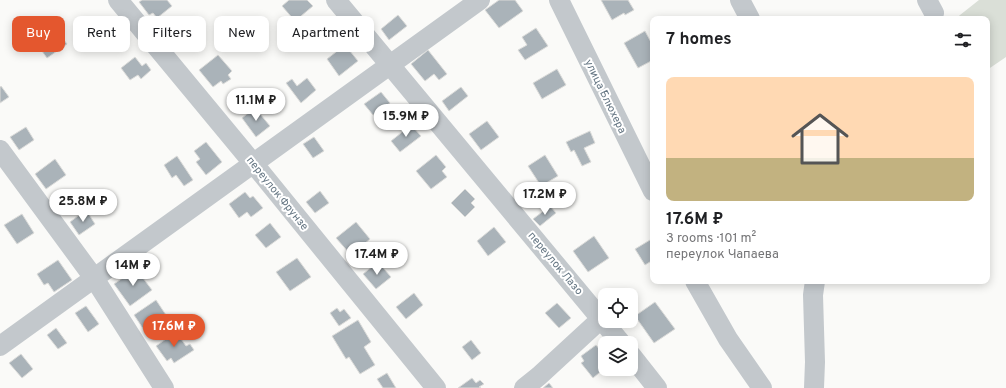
<!DOCTYPE html>
<html lang="en">
<head>
<meta charset="utf-8">
<style>
  body { margin:0; font-family:Overpass,sans-serif; background:#f2f2f2; color:#202124; height:100vh; display:flex; flex-direction:column; font-size:15px; white-space:nowrap }
  * { box-sizing:border-box; margin:0 }
  p { font-size:13px; color:#757577 }
  .icon { flex:none; width:22px; height:22px; fill:none; stroke:currentColor; stroke-width:2; stroke-linecap:round; stroke-linejoin:round }
  .map { position:relative; flex:1; overflow:hidden }
  .sheet { position:absolute; left:650px; top:16px; width:340px; height:268px; display:flex; flex-direction:column; background:#fff; border-radius:8px; box-shadow:0 2px 10px #0003 }
  .sheet>* { flex:none }
  .hud { position:absolute; left:12px; top:16px; width:380px; height:36px; display:flex; gap:8px }
  .buttons { position:absolute; left:598px; top:288px; display:grid; gap:8px }
  .buttons a { display:grid; place-items:center; width:40px; height:40px; border-radius:8px; background:#fff; box-shadow:0 2px 10px #0003; font-size:20px }
  .price { position:absolute; translate:-50% -34px; padding:0 9px; border-radius:14px; background:#fff; color:#222; font-size:13px; line-height:26px; filter:drop-shadow(0 1px 2px #0008) }
  .price::after { content:''; position:absolute; left:50%; top:24px; width:12px; height:9px; margin-left:-6px; background:inherit; clip-path:polygon(0 0,100% 0,50% 100%) }
  .price.selected { background:#e4572e; color:#fff }
  ul { padding:0; list-style:none }
  li { display:grid; align-content:center; gap:8px; height:212px; padding:0 16px }
  li span { display:grid; place-items:center; height:124px; border-radius:8px; color:#555 }
  li>.icon { margin-inline-start:auto }
  span .icon { width:72px; height:72px; fill:#fffc; stroke-width:1 }
  li b { font-size:17px }
  h2 { display:flex; justify-content:space-between; align-items:center; height:48px; padding:0 16px; font-size:17px }
  .pill { padding:0 14px; border-radius:8px; background:#fff; box-shadow:0 2px 10px #0003; font-size:14px; line-height:36px }
  .pill.selected { background:#e4572e; color:#fff }
  .map>svg:first-child { display:block }
</style>
</head>
<body>
<div class="map">
<svg width="1006" height="388" viewBox="0 0 1006 388">
  <rect width="100%" height="100%" fill="#fafaf8"/>
  <path fill="#dadfd7" d="M979,0H1006V57L987,70V19H955Z"/>
  <path fill="#aab3b9" stroke="#dcdcda" d="M142,0H167L172,6L157,18L153,13L149,15L139,2Z
    M289,0H307L313,6L295,21L282,6Z
    M499,0H515L523,11L499,28L485,10Z
    M601,0H628L634,10L625,15L624,13L612,20Z
    M398,15L407,26L389,40L381,29Z
    M188,21L202,39L189,49L187,45L180,51L168,35Z
    M102,24L112,37L99,49L88,36Z
    M39,26L47,38L57,31L67,44L47,58L29,33Z
    M536,28L548,46L525,60L518,50L527,45L522,37Z
    M645,31L653,46V60L638,68L624,43Z
    M345,45L358,61L339,76L327,59Z
    M428,50L447,74L439,80L434,74L425,81L411,64Z
    M218,55L232,71L228,75L231,79L223,84L221,81L213,87L199,70Z
    M135,57L142,66L146,63L151,70L141,79L138,75L130,80L121,68Z
    M557,69L566,85L542,99L533,83Z
    M307,78L316,90L301,103L286,83L292,79L297,86Z
    M1,86L9,97L0,103V87Z
    M461,87L468,96L449,111L442,101Z
    M381,92L390,103L373,115L364,104Z
    M255,108L270,126L256,137L242,118Z
    M487,121L499,137L481,150L469,134Z
    M411,125L421,136L400,152L391,141Z
    M26,127L34,140L19,150L10,137Z
    M590,131L595,143L584,148L591,162L582,166L574,150L571,152L566,142Z
    M314,137L324,151L313,158L303,144Z
    M206,142L222,162L206,175L196,162L200,159L194,151Z
    M436,155L446,167L442,171L447,177L431,189L416,171Z
    M545,155L558,176L541,186L528,166Z
    M177,156L193,180L184,186L176,175L172,178L164,165Z
    M55,159L66,175L46,189L35,174Z
    M465,189L475,199L471,203L475,207L465,217L451,203Z
    M320,191L329,203L315,213L306,202Z
    M245,192L250,198L253,196L263,208L251,217L247,212L239,218L229,204Z
    M550,206L556,213L540,226L533,219Z
    M86,210L95,224L79,235L70,222Z
    M22,214L34,233L17,244L4,225Z
    M356,222L370,239L351,255L336,238Z
    M270,223L281,237L266,248L255,235Z
    M494,227L506,242L488,256L477,241Z
    M594,236L609,258L588,272L573,251Z
    M650,240L653,245V260L645,265L635,249Z
    M297,258L311,277L290,291L276,272Z
    M58,260L72,280L54,292L48,283L44,285L37,274Z
    M378,262L391,277L376,289L363,274Z
    M136,269L152,290L130,306L114,284Z
    M414,293L423,305L406,319L396,307Z
    M156,300L168,318L146,333L134,315Z
    M655,302L675,329L654,343L635,316Z
    M557,303L571,318L559,328L545,313Z
    M86,306L99,324L88,332L75,313Z
    M337,308L340,312L344,309L351,318L339,326L330,313Z
    M358,320L371,342L364,347L375,365L360,374L349,357L346,359L332,336Z
    M56,328L67,343L58,349L47,335Z
    M176,332L186,346L190,344L194,350L174,363L171,358L167,361L156,346Z
    M471,340L481,353L472,360L462,347Z
    M596,345L605,356V368L593,378L581,363L584,361L581,356Z
    M21,354L33,369L22,378L9,363Z
    M387,373L396,388H383L377,379Z
    M472,378L476,383L480,380L484,384L479,387L481,388H458Z
    M549,383L553,388H543Z"/>
  <g fill="none" stroke-linecap="round" stroke-linejoin="round">
    <path stroke="#c3c8cc" stroke-width="20" d="M118,0L253,163L436,388
      M336,0L621,343
      M559,0L653,191
      M740,0L750,19
      M927,0L934,13
      M0,150L94,278L164,388
      M695,281L728,339L762,388
      M0,346L480,0
      M631,355L657,388
      M524,388L539,376L602,318
      M814,388L815,362L813,295L815,281"/>
  </g>
  <g text-anchor="middle" stroke-width="4" stroke-linejoin="round" paint-order="stroke">
    <g font-size="11" fill="#657683" stroke="#fff">
      <text transform="translate(606 96) rotate(64)" y="4">улица Блюхера</text>
      <text transform="translate(278 193) rotate(51)" y="4">переулок Фрунзе</text>
      <text transform="translate(556 263) rotate(50)" y="4">переулок Лазо</text>
    </g>
  </g>
</svg>
<div class="buttons">
<a><svg class="icon" aria-label="locate" viewBox="0 0 24 24"><circle cx="12" cy="12" r="6"/><path d="M12 2v4M12 18v4M2 12h4M18 12h4"/></svg></a>
<a><svg class="icon" aria-label="layers" viewBox="0 0 24 24"><path d="M12 4l9 5-9 5-9-5zM3 14l9 5 9-5"/></svg></a>
</div>
<b class="price" style="left:256px;top:122px">11.1M ₽</b>
<b class="price" style="left:406px;top:138px">15.9M ₽</b>
<b class="price" style="left:545px;top:216px">17.2M ₽</b>
<b class="price" style="left:83px;top:223px">25.8M ₽</b>
<b class="price" style="left:377px;top:276px">17.4M ₽</b>
<b class="price" style="left:133px;top:287px">14M ₽</b>
<b class="price selected" style="left:174px;top:348px">17.6M ₽</b>
<div class="hud">
<a class="pill selected">Buy</a>
<a class="pill">Rent</a>
<a class="pill">Filters</a>
<a class="pill">New</a>
<a class="pill">Apartment</a>
</div>
<section class="sheet">
<h2>7 homes<svg class="icon" aria-label="filters" viewBox="0 0 24 24"><path d="M4 7h16M4 17h16"/><circle cx="9" cy="7" r="2"/><circle cx="15" cy="17" r="2"/></svg></h2>
<ul>
<li><span style="background:linear-gradient(#ffd9b3 65%,#c2b280 0)"><svg class="icon" aria-label="home" viewBox="0 0 24 24"><path d="M3 11l9-7 9 7M6 9v11h12V9"/></svg></span><div><b>17.6M ₽</b><p>3 rooms · 101 m²</p><p>переулок Чапаева</p></div></li>
</ul>
</section>
</div>
</body>
</html>
